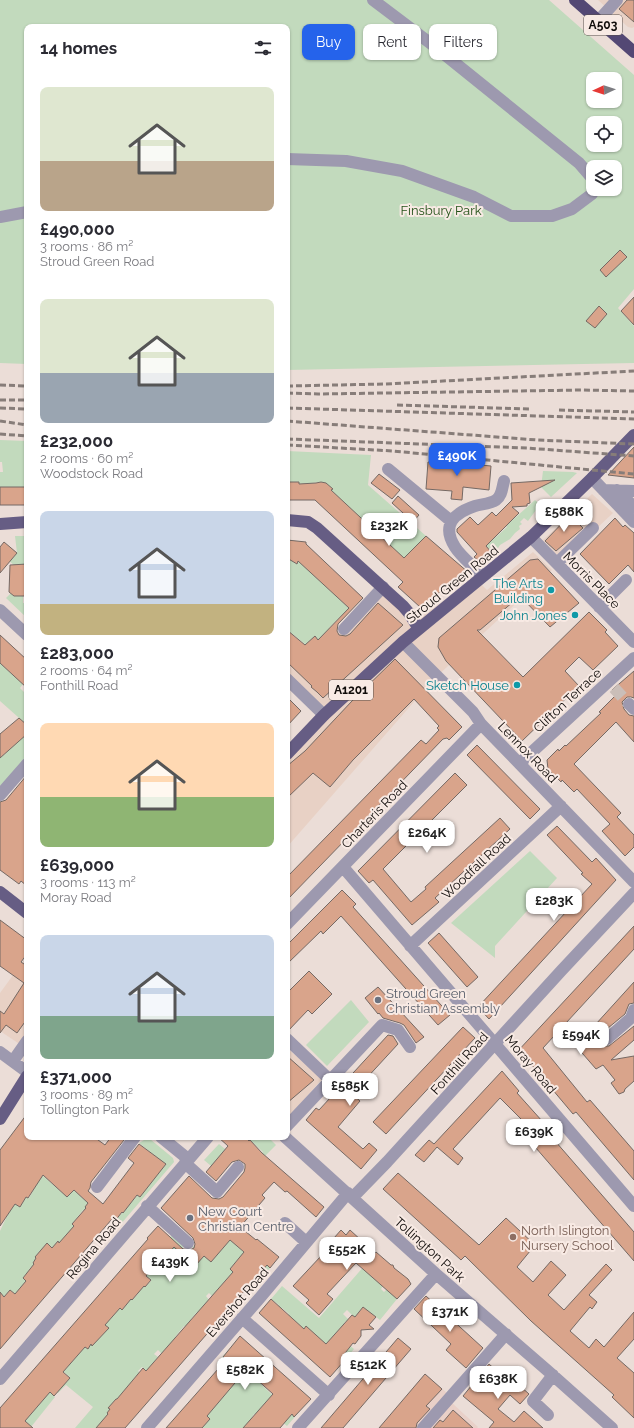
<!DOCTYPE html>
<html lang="en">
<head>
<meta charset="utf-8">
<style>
  body { margin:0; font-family:Raleway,sans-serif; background:#f7f7f7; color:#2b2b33; height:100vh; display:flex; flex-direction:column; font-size:15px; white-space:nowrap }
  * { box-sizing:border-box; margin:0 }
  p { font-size:13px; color:#7c7c81 }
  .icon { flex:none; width:22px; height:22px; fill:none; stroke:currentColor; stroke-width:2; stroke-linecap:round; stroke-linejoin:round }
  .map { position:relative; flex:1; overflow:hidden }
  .sheet { position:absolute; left:24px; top:24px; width:266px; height:1116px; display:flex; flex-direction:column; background:#fff; border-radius:8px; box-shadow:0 1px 3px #0004 }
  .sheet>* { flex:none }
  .hud { position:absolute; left:302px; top:24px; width:272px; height:36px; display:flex; gap:8px }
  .needle { width:26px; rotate:267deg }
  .buttons { position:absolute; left:586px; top:72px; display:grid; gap:8px }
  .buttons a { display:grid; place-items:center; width:36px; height:36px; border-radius:8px; background:#fff; box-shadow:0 1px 3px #0004; font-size:20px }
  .price { position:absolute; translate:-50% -34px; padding:0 9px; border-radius:8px; background:#fff; color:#222; font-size:13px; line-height:26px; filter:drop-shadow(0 1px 2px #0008) }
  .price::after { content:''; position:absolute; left:50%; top:24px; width:12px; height:9px; margin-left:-6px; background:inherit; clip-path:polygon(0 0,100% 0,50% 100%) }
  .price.selected { background:#2563eb; color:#fff }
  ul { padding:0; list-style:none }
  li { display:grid; align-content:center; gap:8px; height:212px; padding:0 16px }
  li span { display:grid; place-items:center; height:124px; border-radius:8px; color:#555 }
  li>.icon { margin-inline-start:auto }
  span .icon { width:72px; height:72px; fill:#fffc; stroke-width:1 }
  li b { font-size:17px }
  h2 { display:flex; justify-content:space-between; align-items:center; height:48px; padding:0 16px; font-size:17px }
  .chip { padding:0 14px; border-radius:8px; background:#fff; box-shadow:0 1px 3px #0004; font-size:14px; line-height:36px }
  .chip.selected { background:#2563eb; color:#fff }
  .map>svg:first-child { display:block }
</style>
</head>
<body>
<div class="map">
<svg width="634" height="1428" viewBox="0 0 634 1428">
  <rect width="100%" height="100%" fill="#ebddd7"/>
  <path fill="#e8d1c5" d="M598,0H634V27L632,28L628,27Z
    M592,494L613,513L564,559L555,553L543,540Z
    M533,552L552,570L434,679L287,847V749L323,712L287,676V663L323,628L335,638L382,590L417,620L475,578L487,590Z
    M27,956V1049L0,1031V993Z
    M287,1048L322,1079L287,1119Z"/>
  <path fill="#e9d0c8" d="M425,1374L455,1400L452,1403L478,1427L477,1428H379Z"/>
  <path fill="#c2dabd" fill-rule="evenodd" d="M0,0H549L634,75V289L618,308L634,326V363L287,370V27H27V364L0,363ZM593,79H615V101H593ZM593,123H615V145H593ZM593,167H615V189H593Z
    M0,440L27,441V487H0V472H3L2,462H0Z
    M287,451L371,455L368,485L442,550L430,558L402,560L331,490L332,489C322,479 320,483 308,483V486H299V482H287Z
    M543,471L573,472L577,473L551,497L541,487Z
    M535,500L542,506L536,510L528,521L524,518L520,522L522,524L519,526L520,529L515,533L510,539L500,545L494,554L492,553L486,546L507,527L506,526Z
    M15,536H27V564L16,565L15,566L7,559H12L17,553Z
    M287,559H292L291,560L296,564L299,559L309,571L349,608L329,628L335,635L331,653L315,636L306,645L290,632H287Z
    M11,593L23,596V603H27V618L6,598Z
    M0,663L15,677L26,680L20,688L25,693L27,691V725L0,701Z
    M27,734V759L0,786V752L4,755L10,749L8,746Z
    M530,851L557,878L495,946V958L451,923Z
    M351,1000L369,1022L327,1066L306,1045Z
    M245,1137H268L276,1145L265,1156L262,1153L263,1152L250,1140L249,1141Z
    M150,1139L173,1158L174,1162L120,1225L115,1221L165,1164L139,1143L144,1140Z
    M219,1144L230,1153L218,1158L211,1166L204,1160Z
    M42,1175L67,1197L74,1190L88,1203L85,1207L95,1216L93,1218L83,1210L72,1224L74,1226L62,1245L58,1241L57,1252L47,1243L35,1257L36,1258L33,1263L46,1274L43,1276L31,1267L28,1271L40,1281L26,1274L23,1278L34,1287L15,1294L10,1290L0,1301V1310V1231L8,1214L15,1204L20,1207L26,1197L29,1198Z
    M235,1210L240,1244L238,1247L245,1253L249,1249L270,1268L261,1278L238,1259L230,1269L233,1272L212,1296L209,1293L206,1296L209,1300L201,1316L197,1312L191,1319L195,1324L189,1330L184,1326L175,1337L180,1341L174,1347L170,1344L164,1350L166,1358L158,1350L154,1354L158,1357L147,1371L142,1367L138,1371L147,1379L136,1376L131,1382L134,1384L118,1400L116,1399L114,1401L113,1405L107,1413L113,1419L103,1428H75L93,1407L66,1385L58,1393L45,1381L67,1382L70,1377L60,1369L62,1366L66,1369L69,1365L63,1359L65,1356L72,1362L81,1351V1348L83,1349L85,1347L86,1339L92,1345L93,1325L114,1315L117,1311L113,1302L122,1310L131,1299L132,1300L138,1294L141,1284L145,1287L151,1281L143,1273L159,1248L167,1255L166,1241L172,1235L184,1246L180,1251L203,1257L191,1246L192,1245L211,1262L228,1242L209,1225Z
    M365,1265L383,1286L381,1289L384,1292L389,1287L393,1295L397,1299L380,1320L363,1307L354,1318L351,1316L352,1315L347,1310L343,1314L351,1322L350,1323L346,1321L344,1323L348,1326L343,1331L340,1328L336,1333L354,1349L345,1360L332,1348L327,1354L306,1327L304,1329L294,1320L292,1322L286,1317L289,1314L282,1308L280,1311L277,1308L279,1305L271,1299L282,1286L319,1318Z
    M230,1348H231L223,1357L226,1360L251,1366L247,1371L257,1380L261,1376L265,1379L261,1384L294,1416L300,1411L287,1426L263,1406V1422L254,1414L251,1419L254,1422L253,1428H196L202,1412L209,1413L237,1380L217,1363Z
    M42,1385L55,1397L31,1427L16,1414L31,1397L40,1404L43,1400L35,1392Z"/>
  <path fill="#d9a48b" stroke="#756964" d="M627,0H634V22L619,9Z
    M620,250L627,257L606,277L600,270Z
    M634,297V325L621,311Z
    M599,306L607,314L595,328L586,321Z
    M634,447V478L608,475Z
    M430,460L491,466L489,490L463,487L462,500L451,499L452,491L426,489L428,462H430Z
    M379,474L400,490L392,499L371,483Z
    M555,480L529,493L530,503L527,504V506L512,507L519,513L486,546L492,553L481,563L474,557L477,554L457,532V529L470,517L478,525L492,512L496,516L512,500L511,483Z
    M287,482H299V484L316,483L321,482L326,483L333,489L331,490L404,558L426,536L469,573L445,591L444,589L420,607L398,587L403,582L315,500H287Z
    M0,487H27V505H0Z
    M398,496L419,515L413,522L392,503Z
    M570,515L583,528L556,551L545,541Z
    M615,518L623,527L625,525L634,533V572L628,565L609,584L580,554Z
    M287,540L306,542V544L363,598L338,624L337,631L339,635L346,636L350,634L378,603L403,625L323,698L317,692L311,687L312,686L287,662V630L305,645L315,636L318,640L349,608L298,561L297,564L287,558Z
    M4,542L17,553L0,573V547Z
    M538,559L579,603L550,627L520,596L480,630H477L523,677L589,612L607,630L605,632L618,646L593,670L579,657L565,671L579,686L522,741L446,661L438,647L439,638L530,560Z
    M27,564V596H14L9,592L10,565Z
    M0,635L27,660V688L0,663Z
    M395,659L462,727L449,740L447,738L443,739L287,900V877L421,740L426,744L439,730L437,728L439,726L414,699L353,760L330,787L313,773L287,798V766L305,751L352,701Z
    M634,671V698L631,697H627L622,702L624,709L629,715L634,716V742L616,722L574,764L621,813L617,817L634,835V847L625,856L602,831L610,824L577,789L574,792L562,780L561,782L548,769L547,760L558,749L559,751L565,745L566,746L601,713L599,712L617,694L612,690Z
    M287,697L301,711L287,726Z
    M19,718L27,725V734L0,758V734Z
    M477,745L540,809L530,819L467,755Z
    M455,773L467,785L383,869L411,902L426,889L425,887L500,818L510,829L435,898L439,902L412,925L373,880L369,883L358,871Z
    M27,775V886L21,881L19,884L0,870V802L6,800Z
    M557,826L592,862L596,858L616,880L489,1019L478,1007L592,884L581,874L583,873L547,835Z
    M342,890L356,904L353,907L450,1015L438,1025L341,916L323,934L321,931L287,964V945Z
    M0,920L27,940V954L21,962L27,966V1019L17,1033L6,1025L0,1033V1011L4,1014L24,983L0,966Z
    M634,926V949L543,1048L587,1102L590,1100L634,1151V1180L576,1112L573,1114L531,1064L530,1065L516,1053Z
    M439,933L478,977L467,987L428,943Z
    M309,971L332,994L312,1014L308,1010L287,1032V993Z
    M634,982V1003L629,1004L625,1014L602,1033L600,1037L602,1044L605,1046H609L634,1026V1040L611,1060L634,1056V1081L625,1089L624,1092L619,1094L611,1083L615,1080L603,1065L596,1069L576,1046Z
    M378,987L424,1037L416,1043L404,1025L400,1023L383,1018L379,1013L378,1014L365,998Z
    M463,1027L475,1038L386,1134L373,1122Z
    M388,1035L393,1036L398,1044L352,1094L360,1101L338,1127L363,1149L369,1143L377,1150L361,1169L306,1120L316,1108L319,1110Z
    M287,1056L314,1080L287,1103Z
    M502,1071L519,1091L517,1093L551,1131L549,1134L634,1232V1261L516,1125L522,1120L500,1098L453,1149L463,1158L458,1165L437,1147L424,1162L415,1155L429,1140L434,1144Z
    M27,1114V1137H94L105,1145L111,1137H120L124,1140L91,1182L90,1188L88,1191L103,1204L134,1163L128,1158L139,1144L166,1164L140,1197L137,1195L123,1213L122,1212L115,1221L112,1219L0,1349V1292L4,1297L10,1290L15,1294L26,1281L23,1278L34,1264L33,1263L36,1258L35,1257L47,1243L52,1248L58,1241L59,1243L74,1226L72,1224L86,1208L85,1207L88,1203L74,1190L67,1197L43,1175L28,1198L26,1197L20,1207L15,1204L0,1226V1150Z
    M218,1137H245L249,1141L250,1140L262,1153L324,1207L316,1217L287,1191L285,1192L274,1182L262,1195L265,1198L240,1227L256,1240L257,1239L279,1257L270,1268L267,1265L125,1428H96L108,1414L107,1413L110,1409L108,1408L116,1399H117L143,1368L146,1371L233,1272L230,1269L244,1252L230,1240L211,1262L204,1256L195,1266L174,1247L167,1255L166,1254L146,1276L151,1280L145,1287L144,1286L132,1300L131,1299L122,1310L120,1308L105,1325L109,1328L92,1346L91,1344L88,1349L85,1347L63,1372L70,1378L54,1396L50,1392L25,1421L33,1428H0V1408L148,1239L147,1238L158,1226L183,1249L190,1250L194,1248L195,1244L193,1238L161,1208L189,1176L212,1198L219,1199L223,1197L244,1172L245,1168V1164L239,1160L232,1162L216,1181L206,1172L228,1146Z
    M398,1173L479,1245L506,1218L535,1245L517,1267L533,1282L551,1261L566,1275L548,1295L564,1310L606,1264L612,1270L589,1295L597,1302L592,1309L590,1307L570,1331L589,1348L596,1339L604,1347L634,1312V1339L617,1358L634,1373V1418L612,1397L614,1395L531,1321L465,1256L461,1260L383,1189Z
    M341,1230L346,1235L350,1230L375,1253L376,1252L391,1265H393L394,1268L408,1279L411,1284L397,1299L356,1263L327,1294L333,1299L319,1315L306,1303L309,1300L293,1286L336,1240L334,1238Z
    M426,1296L483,1348L466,1368L446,1350L451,1344L414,1309Z
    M271,1299L304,1329L306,1326L326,1344L352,1315L355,1317L363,1307L376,1317L369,1325L374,1329L361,1330V1336L355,1344L353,1343L342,1357L345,1360L330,1377L259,1313Z
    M240,1336L311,1399L294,1417L292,1414L280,1428H243L273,1394L246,1370L207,1416L210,1419L202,1428H166L226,1360L223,1357Z
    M398,1338L411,1349L343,1428H321Z
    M489,1364L517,1389L520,1386L529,1394L520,1404L510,1395L498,1409L514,1422L524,1411L543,1428H489L494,1422L463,1396Z
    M425,1374L442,1389L426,1406L430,1409L417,1423L416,1428H379Z
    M453,1410L473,1428H433L440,1420L443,1422Z"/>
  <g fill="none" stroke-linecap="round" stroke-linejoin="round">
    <path stroke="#cabeb8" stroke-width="12" stroke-dasharray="12 6" stroke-linecap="butt" d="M614,688L629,704"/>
    <path stroke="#9d99af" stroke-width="12" d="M373,0L434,46L579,163L592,178L593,182
      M598,21L617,0
      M287,159L346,161L402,171L474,197L511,216H552L572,209L592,194L593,189
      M0,217L27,212
      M388,469L451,521
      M592,478L634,522
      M603,490L634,491
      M617,490L634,507
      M531,537L634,642
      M557,563L593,528
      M482,576C474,566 462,558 455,547C441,525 454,513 475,506C481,504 490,504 496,500C502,496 502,488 504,481
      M599,607L626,580
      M0,610L27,635
      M344,629L383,587
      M403,642L473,712L481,724L634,882
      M287,679L324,715
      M629,704L634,709
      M520,763L634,658
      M0,795L27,764
      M343,867L634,1206
      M287,924L481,724
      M410,946L561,806
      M287,1039L330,1080
      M607,1039L631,1018L634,1010
      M0,1052L27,1072
      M13,1061L27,1041
      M287,1126L382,1025L398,1030L410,1047
      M161,1137L188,1159
      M285,1137L436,1274L548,1371L612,1428
      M185,1163L217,1192L238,1167
      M97,1187L135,1137
      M353,1197L387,1162L561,971L634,893
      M147,1206L188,1243
      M285,1223L306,1242
      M242,1318L329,1395
      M0,1379L208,1137
      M548,1415L533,1401L553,1375
      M147,1428L258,1300L348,1193
      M298,1428L436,1274
      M423,1428L506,1334"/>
    <path stroke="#665d84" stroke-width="12" d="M287,520L308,522L317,528L403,606L409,613L419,629
      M0,524L27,522
      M287,754L324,715L403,642L531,537L592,478L634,435
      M0,892L27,913
      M0,1119L27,1076"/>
    <path stroke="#534874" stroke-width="12" d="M575,0L634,52"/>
    <path stroke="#877d79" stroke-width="3" stroke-dasharray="6 3" stroke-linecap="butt" d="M0,385L27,386
      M287,386L386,384L634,371
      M287,393L318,394L582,390L634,391
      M0,400H27
      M397,405L529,409
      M0,408L27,409
      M287,408L634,419
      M559,410L634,412
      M0,421L27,425
      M287,421L537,440L634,444
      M0,434L27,436
      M287,439L527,448L634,456
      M287,445L393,451L634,474"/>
  </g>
  <g fill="#0f9aa8" stroke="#f8eae4" stroke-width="1.5">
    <circle cx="551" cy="590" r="4"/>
    <circle cx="575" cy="615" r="4"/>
    <circle cx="517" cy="685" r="4"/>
  </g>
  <g fill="#6b7280" stroke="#f8eae4" stroke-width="1.5">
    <circle cx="378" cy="1000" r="4"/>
    <circle cx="190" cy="1218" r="4"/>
  </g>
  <circle fill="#8d6e63" stroke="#f8eae4" stroke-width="1.5" cx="513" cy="1237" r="4"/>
  <g text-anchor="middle" stroke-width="4" stroke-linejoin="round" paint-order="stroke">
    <g fill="#f8eae4" stroke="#564f4b" stroke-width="1">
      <rect x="584" y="15" width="38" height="20" rx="3"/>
      <rect x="329" y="680" width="44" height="20" rx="3"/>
    </g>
    <g font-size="12" font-weight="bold" fill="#100c0a">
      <text x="603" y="29">A503</text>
      <text x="351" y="694">A1201</text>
    </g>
    <g font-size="13" fill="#225117" stroke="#f8eae4">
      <text x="441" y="215">Finsbury Park</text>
    </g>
    <g font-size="13" fill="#100c0a" stroke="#f8eae4">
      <text transform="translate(592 580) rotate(45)" y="5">Morris Place</text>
      <text transform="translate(452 584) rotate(-39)" y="5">Stroud Green Road</text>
      <text transform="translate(567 700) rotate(-43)" y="5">Clifton Terrace</text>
      <text transform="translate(528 752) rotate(46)" y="5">Lennox Road</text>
      <text transform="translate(374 814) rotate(-46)" y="5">Charteris Road</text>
      <text transform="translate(476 866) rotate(-43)" y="5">Woodfall Road</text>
      <text transform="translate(459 1063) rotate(-48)" y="5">Fonthill Road</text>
      <text transform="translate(531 1064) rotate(50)" y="5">Moray Road</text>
      <text transform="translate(93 1248) rotate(-50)" y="5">Regina Road</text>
      <text transform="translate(430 1249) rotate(42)" y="5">Tollington Park</text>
      <text transform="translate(237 1302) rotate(-49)" y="5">Evershot Road</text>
    </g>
    <g font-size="13" fill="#0d838f" stroke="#f8eae4" text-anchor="end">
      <text x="543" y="588">The Arts<tspan x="543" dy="15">Building</tspan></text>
      <text x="567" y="620">John Jones</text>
      <text x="509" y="690">Sketch House</text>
    </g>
    <g font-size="13" fill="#5b616d" stroke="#f8eae4" text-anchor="start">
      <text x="386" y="998">Stroud Green<tspan x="386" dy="15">Christian Assembly</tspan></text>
      <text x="198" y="1216">New Court<tspan x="198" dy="15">Christian Centre</tspan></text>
    </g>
    <g font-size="13" fill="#785e54" stroke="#f8eae4" text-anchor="start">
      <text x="521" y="1235">North Islington<tspan x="521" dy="15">Nursery School</tspan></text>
    </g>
  </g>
</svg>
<div class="buttons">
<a><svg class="needle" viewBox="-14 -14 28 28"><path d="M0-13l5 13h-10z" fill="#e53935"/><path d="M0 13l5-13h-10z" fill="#7c7c81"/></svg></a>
<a><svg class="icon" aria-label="locate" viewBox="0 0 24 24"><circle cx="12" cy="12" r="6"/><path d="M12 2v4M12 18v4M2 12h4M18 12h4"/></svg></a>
<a><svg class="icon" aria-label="layers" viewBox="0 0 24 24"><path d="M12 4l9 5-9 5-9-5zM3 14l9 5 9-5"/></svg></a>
</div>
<b class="price selected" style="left:457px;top:477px">£490K</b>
<b class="price" style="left:564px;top:533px">£588K</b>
<b class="price" style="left:389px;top:547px">£232K</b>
<b class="price" style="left:427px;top:854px">£264K</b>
<b class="price" style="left:554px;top:922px">£283K</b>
<b class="price" style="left:581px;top:1056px">£594K</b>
<b class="price" style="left:350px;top:1107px">£585K</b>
<b class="price" style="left:534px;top:1153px">£639K</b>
<b class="price" style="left:347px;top:1271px">£552K</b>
<b class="price" style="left:170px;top:1283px">£439K</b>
<b class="price" style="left:450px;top:1333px">£371K</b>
<b class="price" style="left:368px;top:1386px">£512K</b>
<b class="price" style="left:245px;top:1391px">£582K</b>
<b class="price" style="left:498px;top:1400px">£638K</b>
<div class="hud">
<a class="chip selected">Buy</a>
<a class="chip">Rent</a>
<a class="chip">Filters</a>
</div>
<section class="sheet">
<h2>14 homes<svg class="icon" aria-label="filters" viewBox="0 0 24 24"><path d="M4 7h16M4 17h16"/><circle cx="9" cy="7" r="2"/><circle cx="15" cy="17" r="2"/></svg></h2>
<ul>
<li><span style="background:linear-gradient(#dfe7d0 60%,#b9a48a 0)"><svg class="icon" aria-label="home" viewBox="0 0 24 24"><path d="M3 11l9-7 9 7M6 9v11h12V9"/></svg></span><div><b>£490,000</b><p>3 rooms · 86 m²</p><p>Stroud Green Road</p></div></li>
<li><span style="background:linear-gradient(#dfe7d0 60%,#9aa5b1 0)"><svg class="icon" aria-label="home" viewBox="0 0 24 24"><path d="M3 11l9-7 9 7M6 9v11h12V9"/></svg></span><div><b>£232,000</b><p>2 rooms · 60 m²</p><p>Woodstock Road</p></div></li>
<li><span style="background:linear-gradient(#c9d6e8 75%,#c2b280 0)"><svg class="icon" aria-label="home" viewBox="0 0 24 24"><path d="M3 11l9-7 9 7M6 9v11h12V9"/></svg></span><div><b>£283,000</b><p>2 rooms · 64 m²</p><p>Fonthill Road</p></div></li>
<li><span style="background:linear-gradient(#ffd9b3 60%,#8fb573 0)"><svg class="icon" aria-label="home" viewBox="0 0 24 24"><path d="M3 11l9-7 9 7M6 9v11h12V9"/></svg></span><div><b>£639,000</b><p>3 rooms · 113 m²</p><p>Moray Road</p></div></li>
<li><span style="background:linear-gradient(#c9d6e8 65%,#7fa58c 0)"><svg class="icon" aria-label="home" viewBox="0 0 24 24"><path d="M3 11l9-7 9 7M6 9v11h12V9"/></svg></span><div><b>£371,000</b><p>3 rooms · 89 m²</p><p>Tollington Park</p></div></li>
</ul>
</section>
</div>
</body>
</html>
